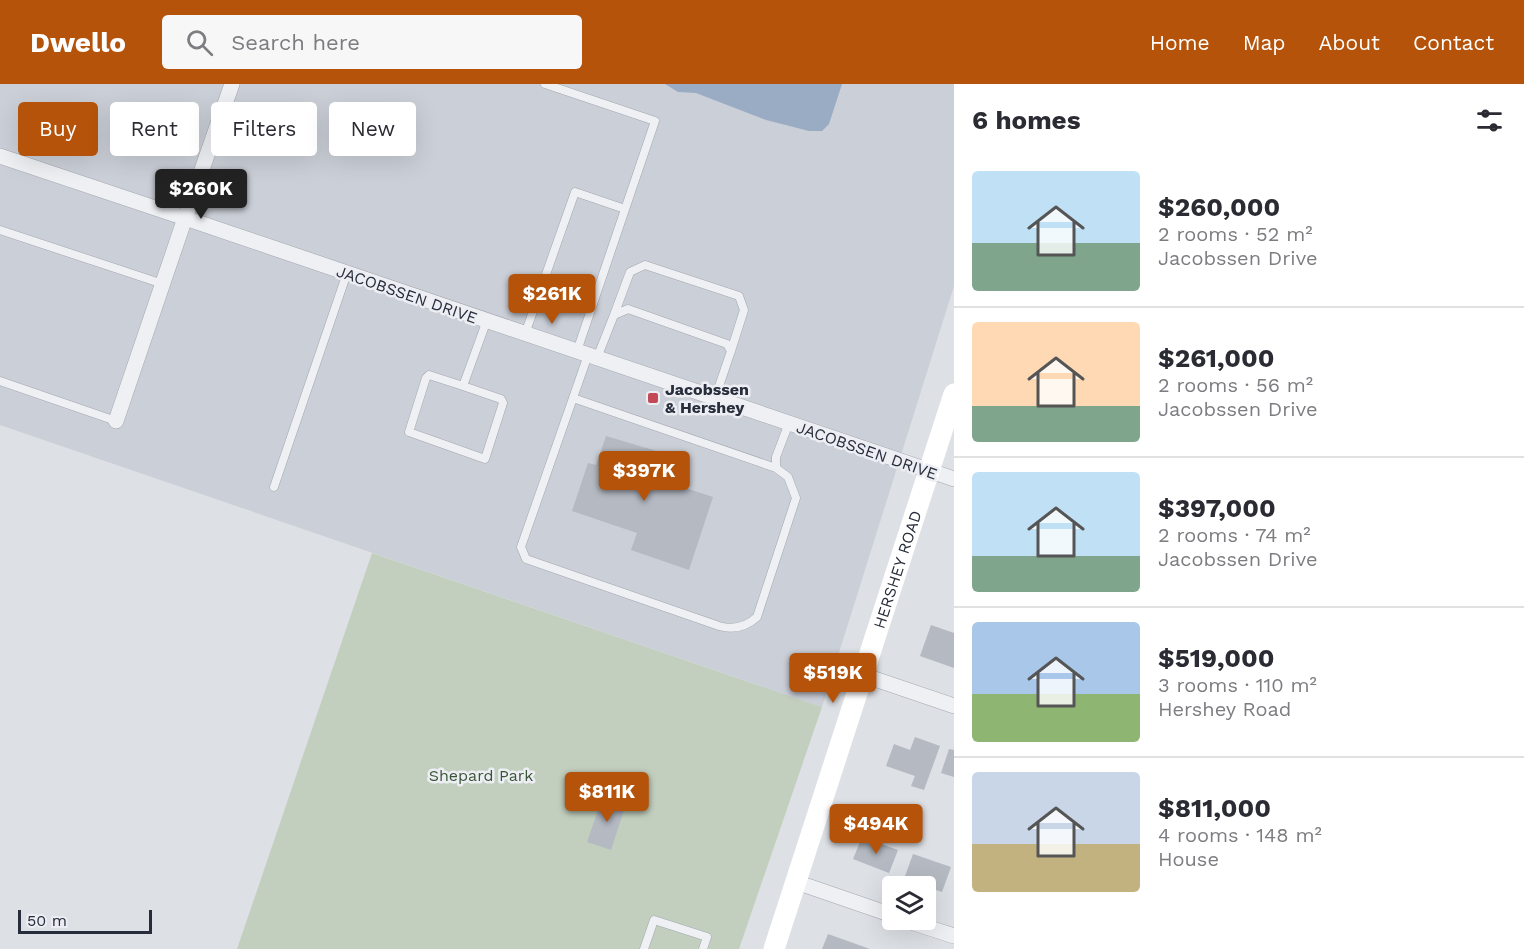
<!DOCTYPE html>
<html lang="en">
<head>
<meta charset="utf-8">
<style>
  body { margin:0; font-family:"Work Sans",sans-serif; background:#f7f7f7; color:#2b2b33; height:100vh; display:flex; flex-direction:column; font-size:22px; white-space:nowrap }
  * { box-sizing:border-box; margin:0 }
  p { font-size:20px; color:#7c7c81 }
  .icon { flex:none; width:33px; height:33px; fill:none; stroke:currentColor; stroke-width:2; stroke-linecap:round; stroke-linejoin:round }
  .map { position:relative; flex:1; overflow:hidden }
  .side { display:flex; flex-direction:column; background:#fff; width:570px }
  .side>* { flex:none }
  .top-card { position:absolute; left:18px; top:18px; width:570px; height:54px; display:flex; gap:12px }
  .buttons { position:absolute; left:882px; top:792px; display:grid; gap:12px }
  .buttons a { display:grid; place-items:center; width:54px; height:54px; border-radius:6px; background:#fff; box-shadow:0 6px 24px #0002; font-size:30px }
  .scale { position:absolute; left:18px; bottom:15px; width:134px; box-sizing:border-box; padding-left:6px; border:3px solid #272d3b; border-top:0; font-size:16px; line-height:21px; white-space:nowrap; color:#272d3b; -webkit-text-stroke:4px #eceef3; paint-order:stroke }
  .price { position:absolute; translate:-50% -51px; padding:0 14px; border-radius:6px; background:#b45309; color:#fff; font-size:20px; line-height:39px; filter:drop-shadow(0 2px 3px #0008) }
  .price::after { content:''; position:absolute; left:50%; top:36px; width:18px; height:14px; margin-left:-9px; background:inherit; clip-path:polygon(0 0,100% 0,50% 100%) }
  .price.on { background:#222; color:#fff }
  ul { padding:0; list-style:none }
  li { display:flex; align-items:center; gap:18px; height:150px; padding:0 18px }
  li+li { border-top:2px solid #e1e1e2 }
  li span { display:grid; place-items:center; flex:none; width:168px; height:120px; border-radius:6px; color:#555 }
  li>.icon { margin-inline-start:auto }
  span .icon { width:72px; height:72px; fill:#fffc; stroke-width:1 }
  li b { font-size:26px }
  h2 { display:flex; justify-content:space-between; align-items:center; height:72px; padding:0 18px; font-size:26px }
  .tag { padding:0 21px; border-radius:6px; background:#fff; box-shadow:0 6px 24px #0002; font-size:21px; line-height:54px }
  .tag.on { background:#b45309; color:#fff }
  header { display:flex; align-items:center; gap:36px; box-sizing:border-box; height:84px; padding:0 30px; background:#b45309; color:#fff }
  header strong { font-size:28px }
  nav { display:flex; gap:33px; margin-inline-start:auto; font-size:21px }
  .search { width:420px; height:54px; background:#f7f7f7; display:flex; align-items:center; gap:15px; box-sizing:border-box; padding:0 21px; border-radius:6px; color:#7c7c81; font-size:22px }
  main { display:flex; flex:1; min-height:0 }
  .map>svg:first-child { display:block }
</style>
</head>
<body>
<header>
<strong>Dwello</strong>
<div class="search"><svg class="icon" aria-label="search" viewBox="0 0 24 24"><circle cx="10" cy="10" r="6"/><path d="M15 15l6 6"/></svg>Search here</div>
<nav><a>Home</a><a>Map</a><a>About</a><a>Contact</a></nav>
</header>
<main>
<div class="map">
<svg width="954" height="865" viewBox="0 0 954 865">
  <rect width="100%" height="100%" fill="#dde0e5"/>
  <path fill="#cbcfd7" d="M0,0H954V202L822,623L0,341Z"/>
  <path fill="#c2cfbe" d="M372,469L822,623L739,865H237Z"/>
  <path fill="#9aacc3" d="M665,0H842L829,40L822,47H809L766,36L696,9L678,8Z"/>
  <path fill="#b4b9c2" d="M606,352L670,371L661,396L713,413L689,486L631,466L637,449L572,427L588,379L596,381Z
    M931,541L954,549V584L920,572Z
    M915,653L940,662L924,706L911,702L915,692L886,682L894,660L910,666Z
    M949,665L954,666V693L941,689Z
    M603,712L626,720L611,766L587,758Z
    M862,753L898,766L889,789L853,775Z
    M913,770L951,783L942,808L904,795Z
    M828,850L870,865H822Z"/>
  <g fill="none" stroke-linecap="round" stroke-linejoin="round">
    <defs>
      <path id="service" d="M545,0L655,37L577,267
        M0,146L163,200
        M614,231L630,188L645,181L739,212L744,226L731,267
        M525,250L575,108L625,125
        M588,271L521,463L526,475L719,542C733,546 746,543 757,533L796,414L788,393L776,384V373L789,339
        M597,274L614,231L628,225L727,260L731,267L715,314
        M0,297L116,337
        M463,302L429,291L426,294L409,348L485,375L503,319L501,315L463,302L487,236
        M573,314L776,384
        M274,403L347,189
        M644,865L654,836L707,853L703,865"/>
      <path id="minor" d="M232,0L185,134L954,395
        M0,72L185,134L116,337
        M863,591L954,622
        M796,798L892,831
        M905,836L954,852"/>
    </defs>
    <use href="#service" stroke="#a3a7af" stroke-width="9"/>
    <use href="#minor" stroke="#a3a7af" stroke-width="16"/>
    <use href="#service" stroke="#eff0f4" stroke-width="8"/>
    <use href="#minor" stroke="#eff0f4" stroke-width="15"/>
    <path stroke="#fff" stroke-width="21" id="s1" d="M774,865L954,310"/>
  </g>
  <rect fill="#c34956" stroke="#eceef3" stroke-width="2" x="647" y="308" width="12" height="12" rx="3"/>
  <g text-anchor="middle" stroke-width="5" stroke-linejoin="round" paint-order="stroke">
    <g font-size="16" fill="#272d3b" stroke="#eceef3">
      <text transform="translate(407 210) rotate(19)" y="6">JACOBSSEN DRIVE</text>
      <text transform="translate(867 366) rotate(19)" y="6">JACOBSSEN DRIVE</text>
      <text dy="6" stroke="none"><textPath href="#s1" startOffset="399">HERSHEY ROAD</textPath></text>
    </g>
    <g font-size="16" font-weight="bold" fill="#272d3b" stroke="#eceef3" text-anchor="start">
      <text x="665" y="311">Jacobssen<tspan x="665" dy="18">&amp; Hershey</tspan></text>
    </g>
    <g font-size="16" fill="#3a5536" stroke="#eceef3">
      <text x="481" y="697">Shepard Park</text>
    </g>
  </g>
</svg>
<div class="buttons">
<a><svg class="icon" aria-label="layers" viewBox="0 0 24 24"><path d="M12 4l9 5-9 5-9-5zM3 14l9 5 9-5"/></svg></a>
</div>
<div class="scale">50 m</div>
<b class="price on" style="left:201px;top:136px">$260K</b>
<b class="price" style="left:552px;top:241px">$261K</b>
<b class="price" style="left:644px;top:418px">$397K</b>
<b class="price" style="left:833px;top:620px">$519K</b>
<b class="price" style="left:607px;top:739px">$811K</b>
<b class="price" style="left:876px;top:771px">$494K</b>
<div class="top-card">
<a class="tag on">Buy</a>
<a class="tag">Rent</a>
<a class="tag">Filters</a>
<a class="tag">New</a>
</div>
</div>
<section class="side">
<h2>6 homes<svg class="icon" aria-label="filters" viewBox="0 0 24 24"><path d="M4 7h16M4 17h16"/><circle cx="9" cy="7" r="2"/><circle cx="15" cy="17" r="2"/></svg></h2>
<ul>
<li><span style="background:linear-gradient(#bfe0f5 60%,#7fa58c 0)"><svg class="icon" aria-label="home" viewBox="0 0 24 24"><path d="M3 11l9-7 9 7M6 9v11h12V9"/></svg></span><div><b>$260,000</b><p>2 rooms · 52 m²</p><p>Jacobssen Drive</p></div></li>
<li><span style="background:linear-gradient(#ffd9b3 70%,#7fa58c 0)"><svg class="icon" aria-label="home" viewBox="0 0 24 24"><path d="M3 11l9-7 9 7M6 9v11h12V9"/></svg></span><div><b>$261,000</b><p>2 rooms · 56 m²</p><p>Jacobssen Drive</p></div></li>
<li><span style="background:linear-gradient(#bfe0f5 70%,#7fa58c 0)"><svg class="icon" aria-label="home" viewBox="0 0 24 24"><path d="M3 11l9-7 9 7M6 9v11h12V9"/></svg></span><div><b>$397,000</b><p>2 rooms · 74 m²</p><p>Jacobssen Drive</p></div></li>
<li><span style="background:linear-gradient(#a9c7e8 60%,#8fb573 0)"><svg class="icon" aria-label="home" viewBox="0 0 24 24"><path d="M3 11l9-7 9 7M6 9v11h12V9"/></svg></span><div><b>$519,000</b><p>3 rooms · 110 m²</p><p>Hershey Road</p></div></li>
<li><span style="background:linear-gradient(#c9d6e8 60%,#c2b280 0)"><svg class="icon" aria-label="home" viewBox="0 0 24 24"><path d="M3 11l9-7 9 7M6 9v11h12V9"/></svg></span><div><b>$811,000</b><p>4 rooms · 148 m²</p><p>House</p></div></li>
</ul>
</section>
</main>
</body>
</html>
